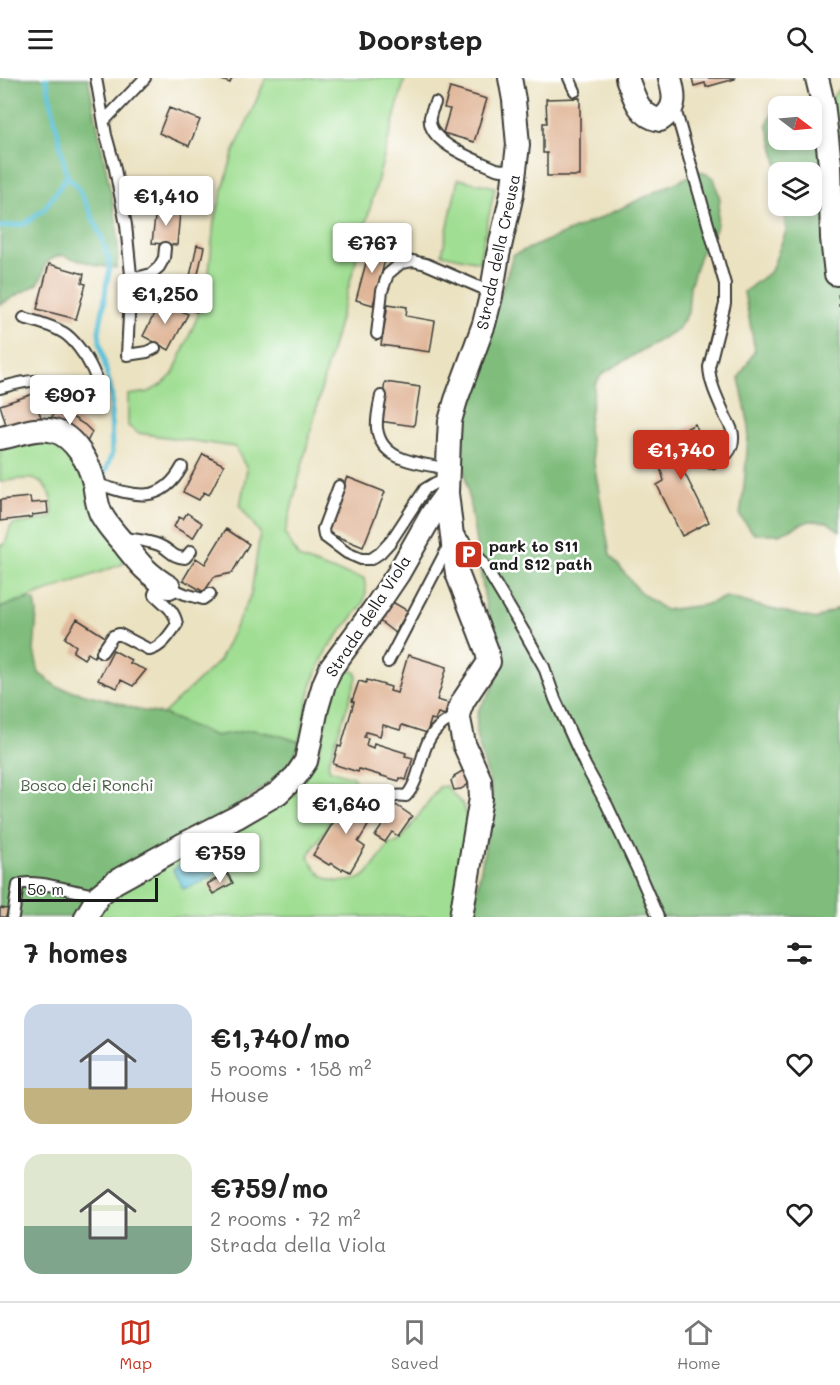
<!DOCTYPE html>
<html lang="en">
<head>
<meta charset="utf-8">
<style>
  body { margin:0; font-family:Mali,sans-serif; background:#f6f6f6; color:#222; height:100vh; display:flex; flex-direction:column; font-size:22px; white-space:nowrap }
  * { box-sizing:border-box; margin:0 }
  p { font-size:20px; color:#767676 }
  .icon { flex:none; width:33px; height:33px; fill:none; stroke:currentColor; stroke-width:2; stroke-linecap:round; stroke-linejoin:round }
  .map { position:relative; height:839px; overflow:hidden }
  .details { display:flex; flex-direction:column; background:#fff; flex:1 }
  .details>* { flex:none }
  .needle { width:39px; rotate:106deg }
  .buttons { position:absolute; left:768px; top:18px; display:grid; gap:12px }
  .buttons a { display:grid; place-items:center; width:54px; height:54px; border-radius:12px; background:#fff; box-shadow:0 3px 9px #0003; font-size:30px }
  .scale { position:absolute; left:18px; bottom:15px; width:140px; box-sizing:border-box; padding-left:6px; border:3px solid #1c1c1c; border-top:0; font-size:16px; line-height:21px; white-space:nowrap; color:#1c1c1c; -webkit-text-stroke:4px #fff; paint-order:stroke }
  .price { position:absolute; translate:-50% -51px; padding:0 14px; border-radius:6px; background:#fff; color:#222; font-size:20px; line-height:39px; filter:drop-shadow(0 2px 3px #0008) }
  .price::after { content:''; position:absolute; left:50%; top:36px; width:18px; height:14px; margin-left:-9px; background:inherit; clip-path:polygon(0 0,100% 0,50% 100%) }
  .price.selected { background:#c8321e; color:#fff }
  ul { padding:0; list-style:none }
  li { display:flex; align-items:center; gap:18px; height:150px; padding:0 24px }
  li span { display:grid; place-items:center; flex:none; width:168px; height:120px; border-radius:18px; color:#555 }
  li>.icon { margin-inline-start:auto }
  span .icon { width:72px; height:72px; fill:#fffc; stroke-width:1 }
  li b { font-size:26px }
  h2 { display:flex; justify-content:space-between; align-items:center; height:72px; padding:0 24px; font-size:26px }
  header { display:flex; justify-content:space-between; align-items:center; height:78px; padding:0 24px; background:#fff; font-size:27px; font-weight:800 }
  .tab-bar { display:flex; justify-content:space-around; align-items:center; height:84px; border-top:2px solid #e0e0e0; background:#fff; font-size:16px; color:#767676 }
  .tab-bar a { display:grid; justify-items:center; gap:3px }
  .tab-bar .selected { color:#c8321e }
  .map>svg:first-child { display:block }
</style>
</head>
<body>
<header><svg class="icon" aria-label="menu" viewBox="0 0 24 24"><path d="M4 6h16M4 12h16M4 18h16"/></svg>Doorstep<svg class="icon" aria-label="search" viewBox="0 0 24 24"><circle cx="10" cy="10" r="6"/><path d="M15 15l6 6"/></svg></header>
<div class="map">
<svg width="840" height="839" viewBox="0 0 840 839">
  <rect width="100%" height="100%" fill="#fff"/>
  <filter id="ink" filterUnits="userSpaceOnUse"><feTurbulence type="fractalNoise" baseFrequency=".0167" numOctaves="2"/><feDisplacementMap in="SourceGraphic" scale="12" xChannelSelector="R" yChannelSelector="G"/><feConvolveMatrix kernelMatrix="1 2 1 2 8 2 1 2 1" color-interpolation-filters="sRGB"/></filter>
  <filter id="wash" filterUnits="userSpaceOnUse"><feTurbulence type="fractalNoise" baseFrequency=".008" numOctaves="4" result="noise"/><feDisplacementMap in="SourceGraphic" scale="24" xChannelSelector="R" yChannelSelector="G"/><feGaussianBlur stdDeviation="1.35" result="paint"/><feColorMatrix in="noise" values="0 0 0 0 0 0 0 0 0 0 0 0 0 0 0 0 0 1.4 0 .05"/><feComposite in="paint" operator="in"/></filter>
  <g filter="url(#wash)">
    <rect width="100%" height="100%" fill="#ebe2c1"/>
    <path fill="#a0de93" stroke="#5e7d58" stroke-width="1.5" d="M266,0H405L361,164L329,280L285,456L299,480L331,492L364,500L366,514L363,526L327,571L311,608L299,664L278,657L252,652L215,658L163,636L219,583L251,516L260,455L240,428L247,391L235,369L138,355L128,348V317L149,314L163,306L173,296L207,216L214,143L233,76Z
      M840,9V115L832,20Z
      M458,101L495,109L479,184L442,176Z
      M48,359L55,366L58,372L70,373L124,480L123,486L0,530V467H4C9,460 7,452 13,446L24,445L51,440C54,433 53,428 51,421C43,393 23,401 0,404V365Z
      M341,590L356,594L357,600L328,686L330,692L353,699L355,703L309,777C311,787 320,798 330,802C336,805 357,803 363,799C371,794 383,774 390,765H396L401,762L439,709L446,708L464,728L468,747L452,839H95L114,812L317,681L323,657L327,628Z"/>
    <path fill="#80bd7d" stroke="#4e6c4c" stroke-width="1.5" d="M0,0H88L117,146L118,173L117,190L100,188L61,177L51,181L45,187L43,196L38,206L15,218L0,227Z
      M788,25H815L840,115V453L827,444L809,443L779,456H754L740,438L744,408L749,348L739,300L755,272L744,214L771,193L786,153L784,128H812V94H779L773,66L767,46L775,31L778,29V62H812V28H780Z
      M700,93L714,100L720,121L716,151L700,177L690,208L688,235L678,251L602,296L595,307L588,351L610,477L639,513L665,532L704,527L726,519L767,530L816,541L840,529V839H472L488,753L492,714L476,656L478,633L492,611L504,583L490,547L485,522L462,376L464,332L513,177L596,142Z
      M29,521L35,523L37,535L34,573L39,595L57,609L101,620L143,633L163,636L215,658L252,652L278,657L299,664L293,681L277,699L252,718L77,839H0V530L15,524Z"/>
    <path fill="#5bc1d8" stroke="#3c6e7a" stroke-width="1.5" d="M220,770L227,783C217,797 199,806 183,811L173,792C186,781 203,772 220,770Z"/>
    <g fill="none" stroke-linecap="round" stroke-linejoin="round">
      <path stroke="#5bc1d8" stroke-width="5" d="M46,0L67,98L76,107L87,127L102,160L109,182V195L106,208L104,225L99,253L100,264L112,319L111,339L112,375L107,389L103,398
        M0,149L25,146L45,130L67,98"/>
    </g>
    <g id="blocks">
      <path fill="#e0b597" d="M217,0H232L230,5Z
        M692,0H735V1L706,9L705,5L694,8Z
        M450,10L487,21L474,64L443,55L450,31L444,30Z
        M580,20V98H547V75H543V45H547L546,21Z
        M169,30L200,42L189,68L159,55Z
        M156,131L180,134L177,167L152,165Z
        M371,166L388,171L373,227L356,222Z
        M197,167L204,169L195,209L188,207Z
        M49,186L84,196L82,205L86,206L76,241L37,231Z
        M196,210L205,214L196,234L187,230Z
        M161,223L188,236L169,272L143,258Z
        M388,226L407,229L406,238L435,243L430,274L381,267Z
        M385,304L420,309L414,348L379,343Z
        M33,316L42,342L8,353L0,327Z
        M56,329L85,347L92,354L86,366L49,345Z
        M695,346L705,367L680,379L683,392L709,444L682,458L657,407L664,403L657,378L668,373L663,363Z
        M203,376L224,387L209,417L204,414L199,422L183,414Z
        M347,399L385,414L363,469L326,454Z
        M30,419L31,425L47,424L48,435L32,437V439L0,443V422Z
        M187,435L202,445L193,460L174,449L179,439L183,441Z
        M226,451L249,466L232,495L214,499L204,514L183,502L196,480L205,486Z
        M389,522L408,533L395,555L377,541Z
        M77,541L107,560L94,579L88,575L84,581L73,574L76,568L65,560Z
        M113,572L131,582L129,585L146,592L133,608L121,602L117,610L98,602Z
        M408,577L447,589L437,622L448,625L445,637L438,635L435,642L431,641L427,655L402,647L400,652L383,647L380,658L366,654L364,659L368,660L366,667L373,670L374,665L406,675L405,678L413,680L406,702L400,700L399,703L359,691L358,694L333,686L338,668L341,669L354,624L352,623L359,603L366,605L367,602L391,609L390,613L397,615Z
        M464,692L470,705L461,711L454,712L451,703L455,699L454,698Z
        M350,717L377,733L358,764L365,769L350,794L343,790L342,792L331,785L329,787L313,777Z
        M396,727L412,738L398,758L392,754L385,764L375,758Z
        M227,795L233,805L213,816L207,806Z
        M0,830L8,831L6,839H0Z"/>
    </g>
  </g>
  <g filter="url(#ink)">
    <use href="#blocks" fill-opacity="0" stroke="#3b3a35" stroke-width="1.5"/>
    <g fill="none" stroke-linecap="round" stroke-linejoin="round">
      <defs>
        <path id="service" d="M96,0L106,57L114,86L126,147L131,197L127,277L147,274L155,270
          M569,0L575,13
          M435,25C433,29 431,34 430,39C426,65 477,82 496,91L502,92L516,90
          M674,27L725,206V226L709,289C710,307 719,323 726,340C729,345 733,352 733,358C734,373 724,381 711,385
          M104,43L145,0
          M131,197L140,199L151,196L159,189L164,180L165,170
          M377,256L382,213L388,196L401,185L413,183L426,186L491,214
          M0,310C25,303 41,297 63,314C71,320 77,327 87,330C116,317 80,265 64,255C51,247 38,244 24,240
          M381,318C379,328 376,340 377,350C381,385 422,385 449,391
          M94,405C130,416 160,430 182,389
          M339,408L323,451L324,458L347,475L361,481H371L380,475L391,463L425,411L435,405L448,400
          M455,453L481,482L526,557L544,589L555,621L585,687L607,727L639,795L658,839
          M121,459C134,462 147,462 159,467C171,472 171,479 185,480L191,473
          M169,509L185,516L203,521L210,516
          M102,574L113,558L119,556L150,572C162,569 170,556 177,546C174,531 164,526 154,516L160,503
          M388,584L449,467
          M383,731C390,720 392,716 406,718C422,701 419,671 435,653C441,646 450,641 458,636
          M13,839L18,807C32,799 80,816 99,817"/>
        <path id="minor" d="M627,0C634,18 638,38 660,42C677,31 675,18 670,0
          M817,0L823,25L830,86L832,160L836,196
          M0,360C19,357 35,348 54,353C74,358 90,386 94,405C96,416 96,425 101,436C107,447 115,456 123,465C139,485 146,495 169,509
          M86,839L99,817L115,804L184,766L237,739L278,715L296,698L306,683L317,630L324,606L331,590L375,530L398,496L432,436L447,415
          M461,839L481,720L480,702L464,666L458,636L463,623L489,584L487,573L457,495L454,475L447,415L449,360L450,343L456,322L484,246L491,218L498,177L512,116L518,67L514,22L510,0"/>
      </defs>
      <use href="#service" stroke="#3b3a35" stroke-width="14"/>
      <use href="#minor" stroke="#3b3a35" stroke-width="26"/>
      <path stroke="#3b3a35" stroke-width="3" stroke-dasharray="4.5 4.5" stroke-linecap="butt" d="M839,216L840,228"/>
      <use href="#service" stroke="#fff" stroke-width="10"/>
      <use href="#minor" stroke="#fff" stroke-width="22"/>
    </g>
  </g>
  <defs>
    <symbol id="parking-square" viewBox="-11 -11 22 22"><rect x="-9" y="-9" width="18" height="18" rx="4" fill="#c8321e" stroke="#fff"/><path d="M-3.5-5.5H1a3.5 3.5 0 0 1 0 7H-1V5.5H-3.5ZM-1-3.4V-.6H.8a1.4 1.4 0 0 0 0-2.8Z" fill="#fff"/></symbol>
  </defs>
  <g fill-rule="evenodd">
    <use href="#parking-square" x="452" y="460" width="33" height="33"/>
  </g>
  <g text-anchor="middle" stroke-width="5" stroke-linejoin="round" paint-order="stroke">
    <g font-size="16" fill="#1c1c1c" stroke="#fff">
      <text transform="translate(498 174) rotate(-78)" y="6">Strada della Creusa</text>
      <text transform="translate(368 538) rotate(-57)" y="6">Strada della Viola</text>
    </g>
    <g font-size="16" font-weight="bold" fill="#1c1c1c" stroke="#fff" text-anchor="start">
      <text x="489" y="474">park to S11<tspan x="489" dy="18">and S12 path</tspan></text>
    </g>
    <g font-size="16" fill="#4a6046" stroke="#fff">
      <text x="87" y="713">Bosco dei Ronchi</text>
    </g>
  </g>
</svg>
<div class="buttons">
<a><svg class="needle" viewBox="-14 -14 28 28"><path d="M0-13l5 13h-10z" fill="#e53935"/><path d="M0 13l5-13h-10z" fill="#767676"/></svg></a>
<a><svg class="icon" aria-label="layers" viewBox="0 0 24 24"><path d="M12 4l9 5-9 5-9-5zM3 14l9 5 9-5"/></svg></a>
</div>
<div class="scale">50 m</div>
<b class="price" style="left:166px;top:149px">€1,410</b>
<b class="price" style="left:372px;top:196px">€767</b>
<b class="price" style="left:165px;top:247px">€1,250</b>
<b class="price" style="left:70px;top:348px">€907</b>
<b class="price selected" style="left:681px;top:403px">€1,740</b>
<b class="price" style="left:346px;top:757px">€1,640</b>
<b class="price" style="left:220px;top:806px">€759</b>
</div>
<section class="details">
<h2>7 homes<svg class="icon" aria-label="filters" viewBox="0 0 24 24"><path d="M4 7h16M4 17h16"/><circle cx="9" cy="7" r="2"/><circle cx="15" cy="17" r="2"/></svg></h2>
<ul>
<li><span style="background:linear-gradient(#c9d6e8 70%,#c2b280 0)"><svg class="icon" aria-label="home" viewBox="0 0 24 24"><path d="M3 11l9-7 9 7M6 9v11h12V9"/></svg></span><div><b>€1,740/mo</b><p>5 rooms · 158 m²</p><p>House</p></div><svg class="icon" aria-label="heart" viewBox="0 0 24 24"><path d="M12 20l-8-8c-3-5 5-10 8-4 3-6 11-1 8 4z"/></svg></li>
<li><span style="background:linear-gradient(#dfe7d0 60%,#7fa58c 0)"><svg class="icon" aria-label="home" viewBox="0 0 24 24"><path d="M3 11l9-7 9 7M6 9v11h12V9"/></svg></span><div><b>€759/mo</b><p>2 rooms · 72 m²</p><p>Strada della Viola</p></div><svg class="icon" aria-label="heart" viewBox="0 0 24 24"><path d="M12 20l-8-8c-3-5 5-10 8-4 3-6 11-1 8 4z"/></svg></li>
</ul>
</section>
<nav class="tab-bar">
<a class="selected"><svg class="icon" aria-label="map" viewBox="0 0 24 24"><path d="M3 6l6-2 6 2 6-2v14l-6 2-6-2-6 2zM9 4v14M15 6v14"/></svg>Map</a>
<a><svg class="icon" aria-label="saved" viewBox="0 0 24 24"><path d="M7 4h10v16l-5-4-5 4z"/></svg>Saved</a>
<a><svg class="icon" aria-label="home" viewBox="0 0 24 24"><path d="M3 11l9-7 9 7M6 9v11h12V9"/></svg>Home</a>
</nav>
</body>
</html>
